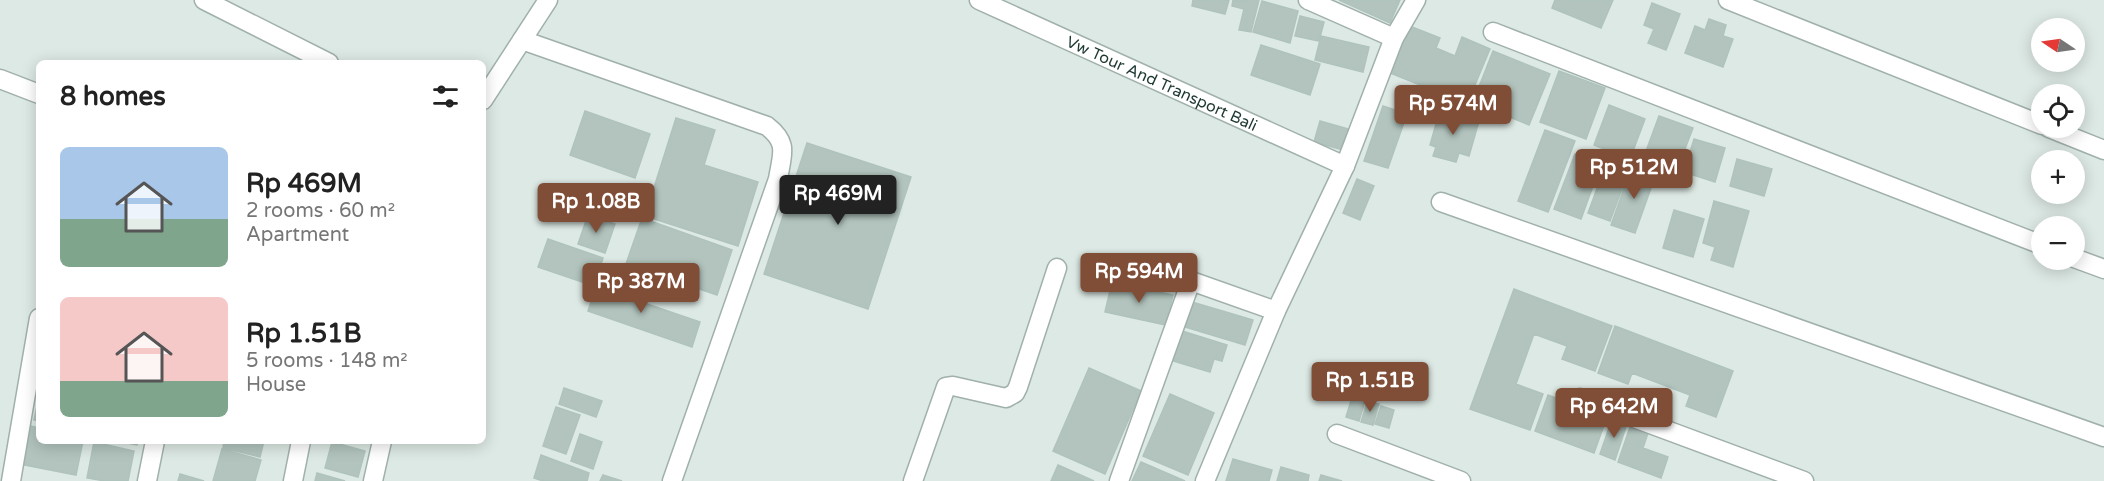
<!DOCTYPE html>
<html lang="en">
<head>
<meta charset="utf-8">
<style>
  body { margin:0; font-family:"Varela Round",sans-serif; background:#f2f2f2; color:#222; height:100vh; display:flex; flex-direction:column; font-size:22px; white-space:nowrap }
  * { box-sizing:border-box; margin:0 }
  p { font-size:20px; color:#767676 }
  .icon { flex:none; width:33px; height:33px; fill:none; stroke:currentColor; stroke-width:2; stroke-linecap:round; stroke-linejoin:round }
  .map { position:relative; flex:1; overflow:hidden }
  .side { position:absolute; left:36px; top:60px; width:450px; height:384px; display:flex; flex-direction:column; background:#fff; border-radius:9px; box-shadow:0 3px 15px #0003 }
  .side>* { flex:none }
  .needle { width:39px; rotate:283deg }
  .fabs { position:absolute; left:2031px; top:18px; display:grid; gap:12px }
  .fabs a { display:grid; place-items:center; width:54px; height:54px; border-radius:50%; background:#fff; box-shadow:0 3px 15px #0003; font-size:30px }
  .price { position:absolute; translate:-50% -51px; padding:0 14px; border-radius:6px; background:#804d36; color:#fff; font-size:20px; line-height:39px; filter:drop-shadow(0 2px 3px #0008) }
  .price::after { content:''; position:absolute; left:50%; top:36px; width:18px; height:14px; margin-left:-9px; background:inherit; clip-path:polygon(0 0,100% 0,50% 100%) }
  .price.on { background:#222; color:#fff }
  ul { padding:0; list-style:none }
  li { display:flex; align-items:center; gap:18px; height:150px; padding:0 24px }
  li span { display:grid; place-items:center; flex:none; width:168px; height:120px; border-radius:9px; color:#555 }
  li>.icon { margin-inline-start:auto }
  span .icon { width:72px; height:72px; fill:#fffc; stroke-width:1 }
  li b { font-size:26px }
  h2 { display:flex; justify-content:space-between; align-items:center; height:72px; padding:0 24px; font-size:26px }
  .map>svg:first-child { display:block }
</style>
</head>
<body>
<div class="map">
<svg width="2104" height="481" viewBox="0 0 2104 481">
  <rect width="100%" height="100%" fill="#dde9e4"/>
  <path fill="#b2c4bd" stroke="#afc3bc" stroke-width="1.5" d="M1193,0H1229L1225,14L1192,6Z
    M1233,0H1259L1251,32L1239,30L1244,9L1232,6Z
    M1339,0H1400L1390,23Z
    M1555,0H1613L1601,28L1552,8Z
    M1262,1L1298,11L1290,43L1253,32Z
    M1652,3L1680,14L1666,50L1648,43L1654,29L1644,25Z
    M1300,16L1324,22L1319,41L1295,36Z
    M1709,19L1726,25L1723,36L1733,39L1723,67L1685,53L1695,26L1705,30Z
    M1407,25L1440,38L1436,48L1455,56L1462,37L1490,49L1467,104L1388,72Z
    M1321,36L1369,47L1363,72L1315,60Z
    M1261,45L1320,64L1310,95L1251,75Z
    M1493,51L1550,74L1529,125L1473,102Z
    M1559,71L1605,88L1586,139L1540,122Z
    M1609,105L1645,119L1630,159L1594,145Z
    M1383,106L1407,114L1388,168L1364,161Z
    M1440,110L1479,121L1469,156L1459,153L1456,162L1433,156L1436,147L1430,145Z
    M585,111L650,134L635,178L570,155Z
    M1659,116L1693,128L1675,175L1642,162Z
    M676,118L715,130L704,165L758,182L738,246L645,216Z
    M1320,121L1352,130L1347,151L1314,142Z
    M1545,130L1575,141L1548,212L1518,201Z
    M1694,139L1725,148L1715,182L1684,172Z
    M807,143L911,177L868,309L764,274Z
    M1575,154L1601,164L1581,219L1554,209Z
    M1737,159L1772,169L1764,196L1730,186Z
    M1606,164L1628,173L1610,221L1588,213Z
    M1632,166L1656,174L1635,233L1611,225Z
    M1357,179L1374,186L1360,220L1343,213Z
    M1714,201L1749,211L1733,267L1711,260L1715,247L1703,243Z
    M1674,210L1704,219L1693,257L1663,248Z
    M588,215L615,224L605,253L578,244Z
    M642,218L732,250L717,295L626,264Z
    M548,239L603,258L594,286L538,267Z
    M601,272L617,278L612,292L700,322L692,347L588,311Z
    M1112,282L1173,295L1166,325L1105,312Z
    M1514,289L1612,326L1595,371L1562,359L1567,346L1534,334L1516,384L1543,394L1530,430L1470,409Z
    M1192,302L1253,320L1245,345L1185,327Z
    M1615,326L1733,371L1716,417L1686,406L1690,395L1632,373L1628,384L1598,373Z
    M1179,330L1227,345L1222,361L1214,359L1210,372L1170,360Z
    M1089,368L1141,391L1105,474L1053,451Z
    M564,388L602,401L596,417L559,404Z
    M1170,394L1214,413L1188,475L1143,456Z
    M1353,394L1366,398L1359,421L1346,417Z
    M1548,395L1607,417L1594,453L1535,431Z
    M39,397V421L34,420Z
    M1367,402L1379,404L1373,425L1361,422Z
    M1381,406L1394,410L1389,428L1375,424Z
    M556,407L580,415L566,454L543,446Z
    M1612,419L1627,424L1615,460L1600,454Z
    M31,426L39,428V441H83L76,475L24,465Z
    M1630,427L1648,433L1643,448L1668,457L1661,478L1618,462Z
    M580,434L602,442L593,469L571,461Z
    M116,441H138L137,445Z
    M224,441H264L260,457L223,448Z
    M94,442L134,451L128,481H105L87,478Z
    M332,442L365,451L358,477L325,468Z
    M222,449L261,460L255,481H213Z
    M541,455L589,473L587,481H543L534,478Z
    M1233,459L1272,470L1269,481H1226Z
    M1141,462L1185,481H1132Z
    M1058,465L1094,481H1051Z
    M1281,467L1309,475L1308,481H1277Z
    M317,473L345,481H315Z
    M180,474L204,481H178Z
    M603,475L622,481H600Z
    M1321,475L1342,481H1319Z"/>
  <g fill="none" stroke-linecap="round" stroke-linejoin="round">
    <defs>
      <g id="minor">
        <path d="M204,0L329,63"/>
        <path id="s1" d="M979,0L1345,166"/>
        <path d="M1308,0L1394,38"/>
        <path d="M1728,0L2042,125"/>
        <path d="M1493,32L2042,245"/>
        <path d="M522,40L767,126C789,143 782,154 778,179L672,481"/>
        <path d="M0,79L39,94"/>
        <path d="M483,100L548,0"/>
        <path d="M2049,128L2104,150"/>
        <path d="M1441,202L2104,437"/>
        <path d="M2074,258L2104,269"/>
        <path d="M1580,398L1804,481"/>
        <path d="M1337,434L1461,481"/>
        <path d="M11,481L39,318"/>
        <path d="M147,481L155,441"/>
        <path d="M293,481L301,441"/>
        <path d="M373,481L382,441"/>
        <path d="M913,481L946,387L953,386L1006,398L1015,393L1018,387L1057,268"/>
        <path d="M1119,481L1191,281L1276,311"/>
        <path d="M1205,481L1276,311L1345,166L1394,38L1416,0"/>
      </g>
    </defs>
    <use href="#minor" stroke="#a0b0ab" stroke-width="21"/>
    <use href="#minor" stroke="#fff" stroke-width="18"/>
  </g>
  <g text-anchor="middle" stroke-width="5" stroke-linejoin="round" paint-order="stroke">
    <g font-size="16" fill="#1e3833" stroke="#edf6f2">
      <text dy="6" stroke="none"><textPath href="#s1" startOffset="201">Vw Tour And Transport Bali</textPath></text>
    </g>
  </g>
</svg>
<div class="fabs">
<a><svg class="needle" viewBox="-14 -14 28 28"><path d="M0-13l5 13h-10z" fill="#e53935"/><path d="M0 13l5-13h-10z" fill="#767676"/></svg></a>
<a><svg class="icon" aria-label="locate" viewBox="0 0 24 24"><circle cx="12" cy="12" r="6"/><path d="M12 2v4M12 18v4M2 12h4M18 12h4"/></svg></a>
<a>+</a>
<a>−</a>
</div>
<b class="price" style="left:1453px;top:136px">Rp 574M</b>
<b class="price" style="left:1634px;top:200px">Rp 512M</b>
<b class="price on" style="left:838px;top:226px">Rp 469M</b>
<b class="price" style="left:596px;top:234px">Rp 1.08B</b>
<b class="price" style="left:1139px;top:304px">Rp 594M</b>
<b class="price" style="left:641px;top:314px">Rp 387M</b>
<b class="price" style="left:1370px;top:413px">Rp 1.51B</b>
<b class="price" style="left:1614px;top:439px">Rp 642M</b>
<section class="side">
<h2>8 homes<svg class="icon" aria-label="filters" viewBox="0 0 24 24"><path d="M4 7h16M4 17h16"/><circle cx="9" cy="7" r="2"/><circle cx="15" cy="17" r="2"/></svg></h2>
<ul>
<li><span style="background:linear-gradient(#a9c7e8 60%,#7fa58c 0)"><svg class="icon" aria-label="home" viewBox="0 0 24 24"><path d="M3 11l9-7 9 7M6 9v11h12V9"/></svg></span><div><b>Rp 469M</b><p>2 rooms · 60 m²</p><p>Apartment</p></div></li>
<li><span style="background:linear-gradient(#f6c9c9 70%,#7fa58c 0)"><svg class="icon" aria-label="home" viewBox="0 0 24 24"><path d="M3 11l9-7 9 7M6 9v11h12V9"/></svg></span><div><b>Rp 1.51B</b><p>5 rooms · 148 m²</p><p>House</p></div></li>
</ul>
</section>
</div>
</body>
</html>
